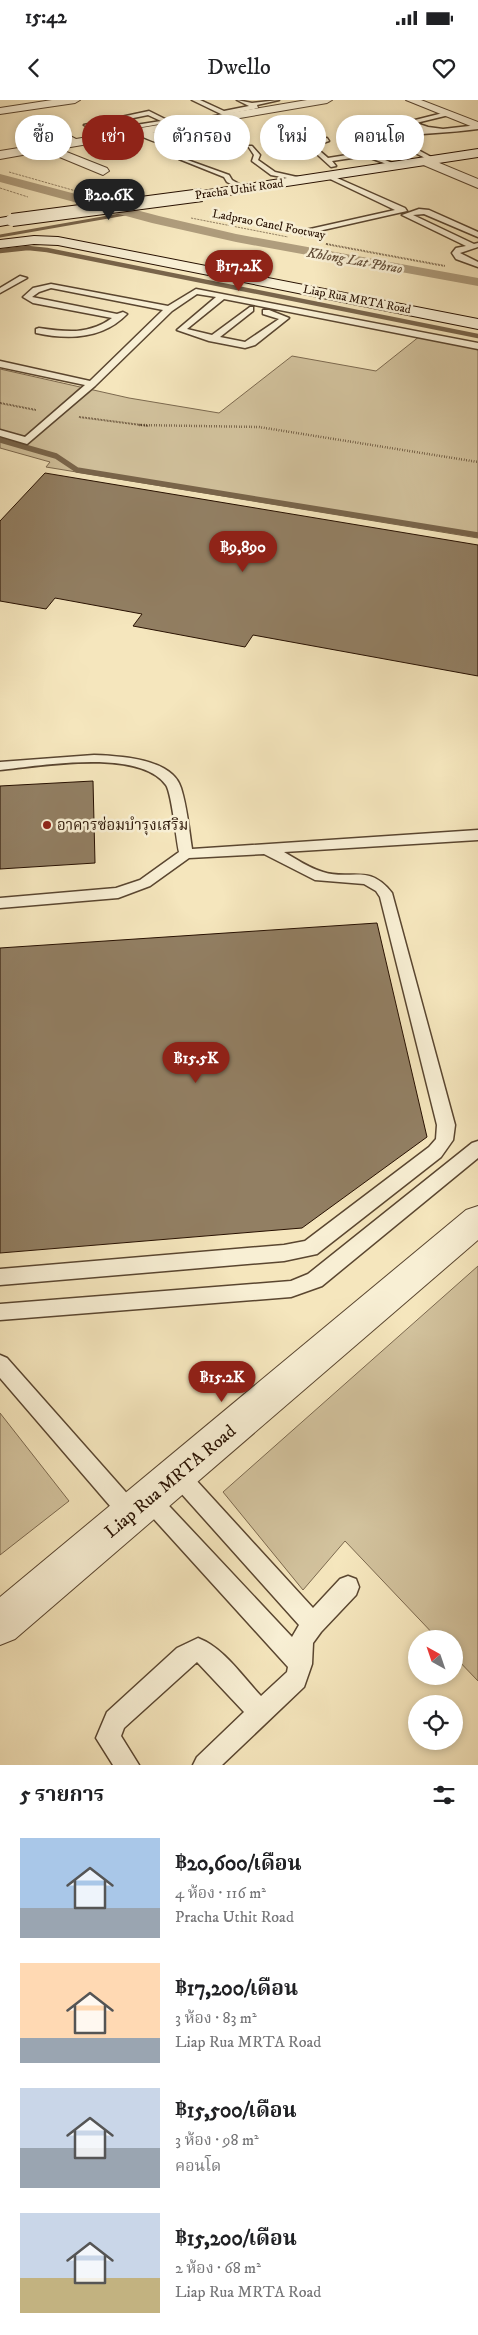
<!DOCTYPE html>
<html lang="th">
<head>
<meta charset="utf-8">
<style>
  body { margin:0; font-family:"IM FELL DW Pica","Noto Serif Thai",serif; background:#f6f6f6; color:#202124; height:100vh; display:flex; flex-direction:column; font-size:19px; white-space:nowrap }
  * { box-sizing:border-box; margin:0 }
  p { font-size:16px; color:#757577 }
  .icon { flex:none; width:28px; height:28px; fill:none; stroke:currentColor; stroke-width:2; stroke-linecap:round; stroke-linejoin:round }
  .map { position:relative; height:1665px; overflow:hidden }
  .sheet { display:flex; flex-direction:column; background:#fff; flex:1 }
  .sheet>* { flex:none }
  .top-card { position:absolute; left:15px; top:15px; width:449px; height:45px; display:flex; gap:10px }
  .needle { width:32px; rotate:320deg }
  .buttons { position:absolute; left:408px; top:1530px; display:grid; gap:10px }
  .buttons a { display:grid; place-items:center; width:55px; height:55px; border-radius:50%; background:#fff; box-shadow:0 2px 8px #0003; font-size:25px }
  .price { position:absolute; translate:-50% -42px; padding:0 11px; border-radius:18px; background:#8f2418; color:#fff; font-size:16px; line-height:32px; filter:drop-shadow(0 1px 2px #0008) }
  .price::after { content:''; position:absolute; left:50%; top:30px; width:15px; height:11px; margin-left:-8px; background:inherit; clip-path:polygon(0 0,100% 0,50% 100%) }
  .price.active { background:#222; color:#fff }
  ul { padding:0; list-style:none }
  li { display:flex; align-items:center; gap:15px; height:125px; padding:0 20px }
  li span { display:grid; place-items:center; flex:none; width:140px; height:100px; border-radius:0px; color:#555 }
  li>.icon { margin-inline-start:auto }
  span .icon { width:60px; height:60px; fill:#fffc; stroke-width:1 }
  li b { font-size:21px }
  h2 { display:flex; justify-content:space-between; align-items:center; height:60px; padding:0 20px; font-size:21px }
  .chip { padding:0 18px; border-radius:22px; background:#fff; box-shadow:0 2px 8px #0003; font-size:18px; line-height:45px }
  .chip.active { background:#8f2418; color:#fff }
  .status { display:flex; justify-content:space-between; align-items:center; height:35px; padding:0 25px; background:#fff; direction:ltr }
  .status svg { height:14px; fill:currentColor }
  header { display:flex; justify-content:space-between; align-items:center; height:65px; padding:0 20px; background:#fff; font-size:22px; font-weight:600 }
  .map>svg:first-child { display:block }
</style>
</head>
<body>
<div class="status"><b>15:42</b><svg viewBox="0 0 49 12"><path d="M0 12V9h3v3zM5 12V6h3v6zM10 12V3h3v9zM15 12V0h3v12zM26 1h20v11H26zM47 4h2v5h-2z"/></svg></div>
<header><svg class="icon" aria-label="back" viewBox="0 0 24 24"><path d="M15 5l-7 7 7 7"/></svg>Dwello<svg class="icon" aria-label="heart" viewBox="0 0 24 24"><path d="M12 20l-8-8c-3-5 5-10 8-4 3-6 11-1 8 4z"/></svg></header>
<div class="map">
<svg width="478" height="1665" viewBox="0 0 478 1665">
  <rect width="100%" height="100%" fill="#f5e6bd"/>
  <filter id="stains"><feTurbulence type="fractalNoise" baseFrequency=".004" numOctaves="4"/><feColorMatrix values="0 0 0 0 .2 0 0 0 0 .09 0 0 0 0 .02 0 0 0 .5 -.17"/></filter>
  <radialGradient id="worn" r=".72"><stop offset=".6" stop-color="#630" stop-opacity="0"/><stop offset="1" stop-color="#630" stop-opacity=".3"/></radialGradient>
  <path fill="#d2c29d" stroke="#7c694f" d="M420,236L478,249V438L46,367L50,362L0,348V269L129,298L219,313L292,256L376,271Z
    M478,1166V1581L454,1556V1539H438L345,1441L303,1490L223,1392Z
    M0,1313L69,1401L0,1455Z"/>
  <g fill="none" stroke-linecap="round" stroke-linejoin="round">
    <path stroke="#79654b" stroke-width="3" d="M0,136L131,113"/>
    <path stroke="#79654b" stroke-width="4.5" d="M0,151L28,148L47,150L478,236"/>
    <path stroke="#79654b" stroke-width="5.5" d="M0,340L56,356L77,370L478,435"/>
    <path fill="#af9d7d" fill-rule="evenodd" d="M0,74L159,116L236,134L478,178V186L236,142L152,123L0,82Z"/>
  </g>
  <path fill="#927f63" stroke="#271001" d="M45,373L478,445V576L253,535L245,547L133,526L142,514L55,498L46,509L0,501V421Z
    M93,681L95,763L0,769V686Z
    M377,823L427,1037L302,1128L0,1153V848Z"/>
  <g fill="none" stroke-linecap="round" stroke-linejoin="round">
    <defs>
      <path id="lane" d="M192,0H200L224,11L249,6L237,0L252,3L279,0L257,5L258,8L223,15Z
        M149,11L171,22L103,34L84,25ZM148,15L161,21L104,30L94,26Z
        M447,12L449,15L416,23L428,27L443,29L478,25V29C449,33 422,33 394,37L435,59V61H431L386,38L366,41L363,39L420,29L407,22Z
        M136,30C155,36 169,28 187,41C171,51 150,40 134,33ZM165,35L178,41L166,40L154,37Z
        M327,38L329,41L314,46L328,58L366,52L397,65L392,66L365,56L332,61L336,66L331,67L308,46L310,43Z
        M248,46H252L260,55L258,60L275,72L306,79L303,81L271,75L252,61L254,55Z
        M179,57L229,75L232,80L246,88L241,89L227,82L224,77L179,59Z
        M328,74L405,108L407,111L301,135V131L395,110L326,77L325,76Z
        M419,109L429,110L478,132V137L424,114L413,115L474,144L478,143V147L460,153L478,162V167L456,159L452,153L456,148L466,146L402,115Z
        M20,176L27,178L0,193V188Z
        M51,184L168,206L196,189L478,243V249L224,199L187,229L212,235L250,207H253V211L220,237L245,242L279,219L263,214V210H269L289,218L255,245L245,248L209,241L177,230L216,197L197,194L172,211L95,286L27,344L0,336V330L25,337L85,285L0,267V261L90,281L163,210L51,188L39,192L32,197L117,214L123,212L127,214C103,239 68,240 36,233V229L39,228C66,232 89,235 112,218L33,203L23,197L33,188Z
        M94,655C119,656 172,658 181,688C187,707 189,729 192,749L478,730V740L284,752C296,759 309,768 323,772C350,781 369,763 392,793L455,1025L453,1040L441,1057L317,1154L284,1161L0,1185V1169L284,1145L305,1141L429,1047L436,1039L437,1025L380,797L376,791L364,784L315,780L264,754L189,758L150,786L118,798L0,808V798L116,788L140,780L179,752C176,739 172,694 166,685C139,648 40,666 0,670V662Z
        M478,1041V1058L322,1186L291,1197L0,1220V1204L291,1181L308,1174L472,1043Z
        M0,1255L7,1258L139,1407L142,1414L139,1421L131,1425L123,1421L0,1278Z
        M178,1365L185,1368L313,1508L340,1479L348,1476L356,1479L359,1487L356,1495L321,1532L313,1543L312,1564L304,1587L222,1665H193L197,1657L244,1612L197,1562L124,1628L121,1636L139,1665H113L96,1638L107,1612L177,1548L198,1538C224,1548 242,1576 261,1596L287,1572L288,1567L142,1406L138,1399L142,1392L149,1389L156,1392L292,1537L299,1525L171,1382L168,1375L171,1368Z"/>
      <path id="street" d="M52,0H80L75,3L0,14V8Z
        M307,0H332L327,3L59,49L107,68L109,71L103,75L45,51L0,59V51L62,41L33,24L31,22L33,20L37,19L76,39Z
        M406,0H421L478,22V29Z
        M425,57L478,79V88L421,64L419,61Z
        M478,1106V1140L15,1539L0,1545V1497L466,1110Z"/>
      <path id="secondary" d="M478,49V57L202,99L196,95L202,91Z
        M12,116L19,120L17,123L0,126V118Z
        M34,136L58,137L478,219V229L58,145L34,144L0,148V140Z"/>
    </defs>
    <use href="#lane" stroke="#5a4630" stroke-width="3"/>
    <use href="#street" stroke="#5a4630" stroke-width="2"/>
    <use href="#secondary" stroke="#271001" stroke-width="2"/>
    <path stroke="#271001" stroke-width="1" stroke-dasharray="0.5 1" stroke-linecap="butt" d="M9,72L76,91
      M0,88L28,97
      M191,118L288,137
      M326,144H329"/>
    <path stroke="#271001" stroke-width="2" stroke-dasharray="0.5 1" stroke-linecap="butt" d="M326,144L445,166
      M0,303L36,310
      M79,317L149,326"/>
    <path stroke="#271001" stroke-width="2.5" stroke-dasharray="0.5 2" stroke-linecap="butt" d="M139,325L259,327L478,362"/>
    <use href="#lane" fill="#f8efd4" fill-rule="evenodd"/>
    <use href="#street" fill="#f8efd4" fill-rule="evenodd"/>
    <use href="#secondary" fill="#f8efd4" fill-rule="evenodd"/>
    <defs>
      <path id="secondary-bridge" d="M12,120L202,95"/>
    </defs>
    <use href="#secondary-bridge" stroke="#271001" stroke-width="14" stroke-linecap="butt"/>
    <use href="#secondary-bridge" stroke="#f8efd4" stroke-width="12"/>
  </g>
  <circle fill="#8f2418" stroke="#f8efd4" stroke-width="2" cx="47" cy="725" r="5"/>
  <g text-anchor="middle" stroke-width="5" stroke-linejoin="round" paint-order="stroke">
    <g font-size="12" fill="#271001" stroke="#f8efd4">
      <text transform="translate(239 89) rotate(-8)" y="4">Pracha Uthit Road</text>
      <text transform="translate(269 124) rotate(11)" y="4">Ladprao Canel Footway</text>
      <text transform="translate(357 199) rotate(11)" y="4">Liap Rua MRTA Road</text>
    </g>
    <g font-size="14" font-style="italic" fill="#644f39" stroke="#f8efd4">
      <text transform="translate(355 160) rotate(10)" y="5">Khlong Lat Phrao</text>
    </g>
    <g font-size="15" fill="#271001" stroke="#f8efd4" text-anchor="start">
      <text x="57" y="730">อาคารซ่อมบำรุงเสริม</text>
    </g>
    <g font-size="18" fill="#271001" stroke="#f8efd4">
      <text transform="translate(170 1381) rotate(-40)" y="6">Liap Rua MRTA Road</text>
    </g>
  </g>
  <rect width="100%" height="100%" filter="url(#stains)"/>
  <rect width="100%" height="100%" fill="url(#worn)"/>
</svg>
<div class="buttons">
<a><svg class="needle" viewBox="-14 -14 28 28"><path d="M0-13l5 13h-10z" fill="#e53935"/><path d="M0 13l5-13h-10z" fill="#757577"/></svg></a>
<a><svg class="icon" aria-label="locate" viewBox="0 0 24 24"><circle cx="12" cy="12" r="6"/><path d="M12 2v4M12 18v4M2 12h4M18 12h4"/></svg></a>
</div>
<b class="price active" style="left:109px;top:121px">฿20.6K</b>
<b class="price" style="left:239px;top:192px">฿17.2K</b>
<b class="price" style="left:243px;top:473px">฿9,890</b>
<b class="price" style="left:196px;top:984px">฿15.5K</b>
<b class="price" style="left:222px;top:1303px">฿15.2K</b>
<div class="top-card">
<a class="chip">ซื้อ</a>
<a class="chip active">เช่า</a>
<a class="chip">ตัวกรอง</a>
<a class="chip">ใหม่</a>
<a class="chip">คอนโด</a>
</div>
</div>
<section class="sheet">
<h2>5 รายการ<svg class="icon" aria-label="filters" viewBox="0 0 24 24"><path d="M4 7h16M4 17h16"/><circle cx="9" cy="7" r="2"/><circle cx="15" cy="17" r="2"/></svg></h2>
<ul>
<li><span style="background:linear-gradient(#a9c7e8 70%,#9aa5b1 0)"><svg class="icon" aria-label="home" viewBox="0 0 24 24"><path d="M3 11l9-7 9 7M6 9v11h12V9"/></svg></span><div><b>฿20,600/เดือน</b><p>4 ห้อง · 116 m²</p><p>Pracha Uthit Road</p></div></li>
<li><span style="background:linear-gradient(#ffd9b3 75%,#9aa5b1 0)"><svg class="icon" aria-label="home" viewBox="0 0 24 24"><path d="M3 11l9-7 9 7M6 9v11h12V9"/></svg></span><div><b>฿17,200/เดือน</b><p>3 ห้อง · 83 m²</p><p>Liap Rua MRTA Road</p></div></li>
<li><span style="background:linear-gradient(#c9d6e8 60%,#9aa5b1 0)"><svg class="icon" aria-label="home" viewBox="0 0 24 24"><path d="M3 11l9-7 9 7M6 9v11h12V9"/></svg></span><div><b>฿15,500/เดือน</b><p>3 ห้อง · 98 m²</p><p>คอนโด</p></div></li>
<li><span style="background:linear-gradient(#c9d6e8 65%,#c2b280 0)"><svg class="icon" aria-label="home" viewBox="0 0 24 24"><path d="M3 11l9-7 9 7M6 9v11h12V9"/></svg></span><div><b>฿15,200/เดือน</b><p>2 ห้อง · 68 m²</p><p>Liap Rua MRTA Road</p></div></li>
</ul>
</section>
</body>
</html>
